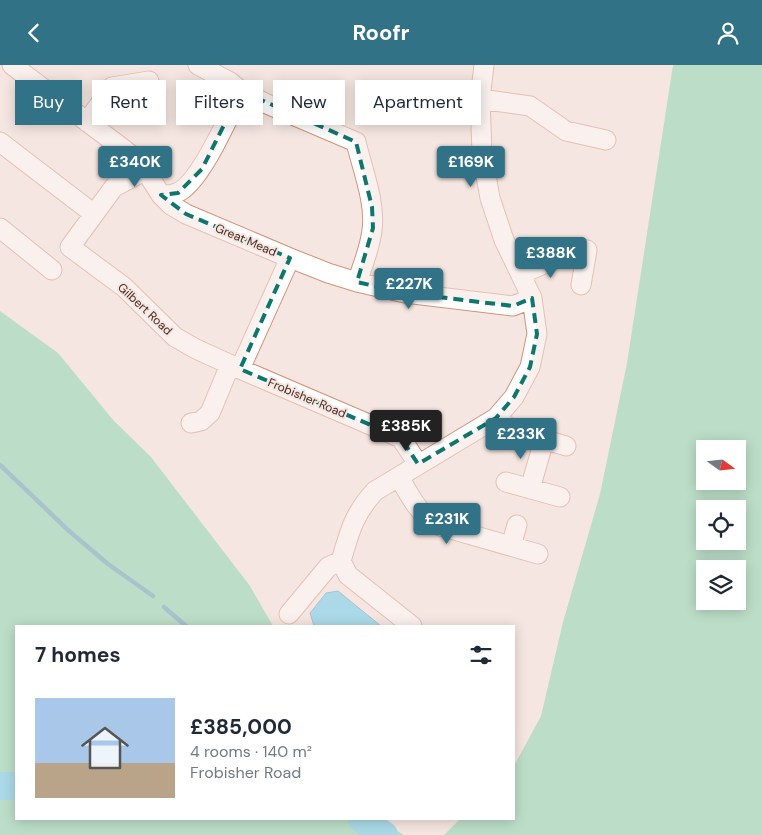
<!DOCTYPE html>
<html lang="en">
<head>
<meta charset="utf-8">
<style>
  body { margin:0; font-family:"DM Sans",sans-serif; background:#f2f2f3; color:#1f2937; height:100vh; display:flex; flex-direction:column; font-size:19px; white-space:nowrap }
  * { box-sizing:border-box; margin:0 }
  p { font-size:16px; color:#747a83 }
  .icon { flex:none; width:28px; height:28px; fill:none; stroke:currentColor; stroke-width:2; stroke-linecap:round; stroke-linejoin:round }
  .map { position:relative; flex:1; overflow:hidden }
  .drawer { position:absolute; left:15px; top:560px; width:500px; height:195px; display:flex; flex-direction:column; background:#fff; border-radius:0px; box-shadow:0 2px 12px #0003 }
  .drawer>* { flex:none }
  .banner { position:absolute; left:15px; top:15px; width:500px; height:45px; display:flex; gap:10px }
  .needle { width:32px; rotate:105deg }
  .fabs { position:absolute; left:696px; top:375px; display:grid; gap:10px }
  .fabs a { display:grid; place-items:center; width:50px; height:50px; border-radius:0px; background:#fff; box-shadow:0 2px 12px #0003; font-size:25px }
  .price { position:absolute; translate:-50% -42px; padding:0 11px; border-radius:5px; background:#327286; color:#fff; font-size:16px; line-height:32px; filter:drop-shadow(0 1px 2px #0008) }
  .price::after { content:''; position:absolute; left:50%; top:30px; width:15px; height:11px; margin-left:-8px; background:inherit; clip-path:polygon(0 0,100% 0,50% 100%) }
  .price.selected { background:#222; color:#fff }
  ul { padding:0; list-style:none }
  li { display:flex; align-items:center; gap:15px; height:125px; padding:0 20px }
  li+li { border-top:1px solid #e0e1e3 }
  li span { display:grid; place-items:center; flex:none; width:140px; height:100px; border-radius:0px; color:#555 }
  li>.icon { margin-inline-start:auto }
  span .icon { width:60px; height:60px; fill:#fffc; stroke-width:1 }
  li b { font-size:21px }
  h2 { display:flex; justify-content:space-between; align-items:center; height:60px; padding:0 20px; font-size:21px }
  .pill { padding:0 18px; border-radius:0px; background:#fff; box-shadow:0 2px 12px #0003; font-size:18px; line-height:45px }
  .pill.selected { background:#327286; color:#fff }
  header { display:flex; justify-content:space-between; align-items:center; height:65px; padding:0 20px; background:#327286; color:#fff; font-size:22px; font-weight:700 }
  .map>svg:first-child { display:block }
</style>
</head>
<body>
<header><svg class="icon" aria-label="back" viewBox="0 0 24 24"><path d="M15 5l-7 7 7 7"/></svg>Roofr<svg class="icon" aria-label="person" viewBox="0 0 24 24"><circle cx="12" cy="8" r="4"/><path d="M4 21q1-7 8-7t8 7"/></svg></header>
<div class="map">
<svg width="762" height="770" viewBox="0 0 762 770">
  <rect width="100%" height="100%" fill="#f5e6e1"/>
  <path fill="#77d5a8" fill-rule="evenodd" d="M673,0H762V770H444L460,754H514V701L541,651L563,557L600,429L627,298ZM705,384H738V416H705ZM705,444H738V476H705ZM705,504H738V536H705Z
    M0,246L58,288L114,356L151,392L250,521L273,561H16V754H379L404,770H0Z"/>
  <path fill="#50c9ee" stroke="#4d9ab1" d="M338,526L381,561H314L310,548L326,528Z"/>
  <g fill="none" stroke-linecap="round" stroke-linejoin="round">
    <path stroke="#4d9ab1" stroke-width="4.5" d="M0,400L69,466L108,499L153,531
      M164,542L186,561"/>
    <path stroke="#50c9ee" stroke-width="28" d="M0,721H16
      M362,754L384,770"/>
    <defs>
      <path id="minor" d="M12,0L126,86L140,97L161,130L171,140L186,149L290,193L328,208L357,217L405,228L513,241L532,233
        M198,0L230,17L241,26
        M480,34L530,41L566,66L606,75
        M87,57L112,22L149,16
        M0,77L94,149
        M144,106L114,122L70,182L124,222L175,272L196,284L240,304L290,193
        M161,130C166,130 172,130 176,128C199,121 230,49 241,26L267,39L356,77C362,103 376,138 372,165C370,183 363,200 357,217
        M0,163L52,205
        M521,209L578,184L587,185L581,220
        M240,304L401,373L418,399
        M496,353L512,365L566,381
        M191,358L201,356L210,348L230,300
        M399,412C410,431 418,448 437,460L538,489
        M506,417L560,432
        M530,424L544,375
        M511,481L517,460
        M341,496L348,510L412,561
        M289,549L328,502L341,496C350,466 353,450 375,426L496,353L514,332L530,302L537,269L532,233L504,175L490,133L482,88L480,34L484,0"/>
    </defs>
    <use href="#minor" stroke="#d4927a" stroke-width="21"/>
    <use href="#minor" stroke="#fff" stroke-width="19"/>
  </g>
  <path d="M0 0H762V770H0ZM241,26L356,77L372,142L373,163L357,217L405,228L513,241L532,233L537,269L530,302L514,332L496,353L418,399L401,373L240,304L290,193L186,149L161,130L178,128L202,104Z" fill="#f5e6e1" fill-opacity=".55" fill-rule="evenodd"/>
  <path fill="none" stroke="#0f766e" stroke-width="4" stroke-dasharray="10 6" stroke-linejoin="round" d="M241,26L356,77L372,142L373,163L357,217L405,228L513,241L532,233L537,269L530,302L514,332L496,353L418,399L401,373L240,304L290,193L186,149L161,130L178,128L202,104Z"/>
  <g text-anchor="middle" stroke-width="4" stroke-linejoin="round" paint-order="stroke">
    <g font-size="12" fill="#472c22" stroke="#f5e6e1">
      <text transform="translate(246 175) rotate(23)" y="4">Great Mead</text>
      <text transform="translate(145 244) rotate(43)" y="4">Gilbert Road</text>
      <text transform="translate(307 333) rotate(23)" y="4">Frobisher Road</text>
    </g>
  </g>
</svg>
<div class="fabs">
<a><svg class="needle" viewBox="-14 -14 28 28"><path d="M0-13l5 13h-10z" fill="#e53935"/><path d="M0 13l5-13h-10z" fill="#747a83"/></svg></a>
<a><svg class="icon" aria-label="locate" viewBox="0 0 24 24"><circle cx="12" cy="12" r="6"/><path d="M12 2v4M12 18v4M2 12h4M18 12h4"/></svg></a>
<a><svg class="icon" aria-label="layers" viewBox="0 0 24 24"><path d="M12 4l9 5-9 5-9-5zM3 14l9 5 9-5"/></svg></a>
</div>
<b class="price" style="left:135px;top:123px">£340K</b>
<b class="price" style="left:471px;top:123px">£169K</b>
<b class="price" style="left:551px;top:214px">£388K</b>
<b class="price" style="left:409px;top:245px">£227K</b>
<b class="price selected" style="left:406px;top:387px">£385K</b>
<b class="price" style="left:521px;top:395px">£233K</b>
<b class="price" style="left:447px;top:480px">£231K</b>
<div class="banner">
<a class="pill selected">Buy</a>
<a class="pill">Rent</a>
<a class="pill">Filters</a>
<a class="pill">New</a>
<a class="pill">Apartment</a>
</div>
<section class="drawer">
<h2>7 homes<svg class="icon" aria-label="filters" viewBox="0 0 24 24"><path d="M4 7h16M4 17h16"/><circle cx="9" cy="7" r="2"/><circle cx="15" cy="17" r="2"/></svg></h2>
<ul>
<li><span style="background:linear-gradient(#a9c7e8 65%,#b9a48a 0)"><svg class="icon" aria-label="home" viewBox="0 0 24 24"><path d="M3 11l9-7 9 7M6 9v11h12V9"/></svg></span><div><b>£385,000</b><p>4 rooms · 140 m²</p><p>Frobisher Road</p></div></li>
</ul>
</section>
</div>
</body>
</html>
